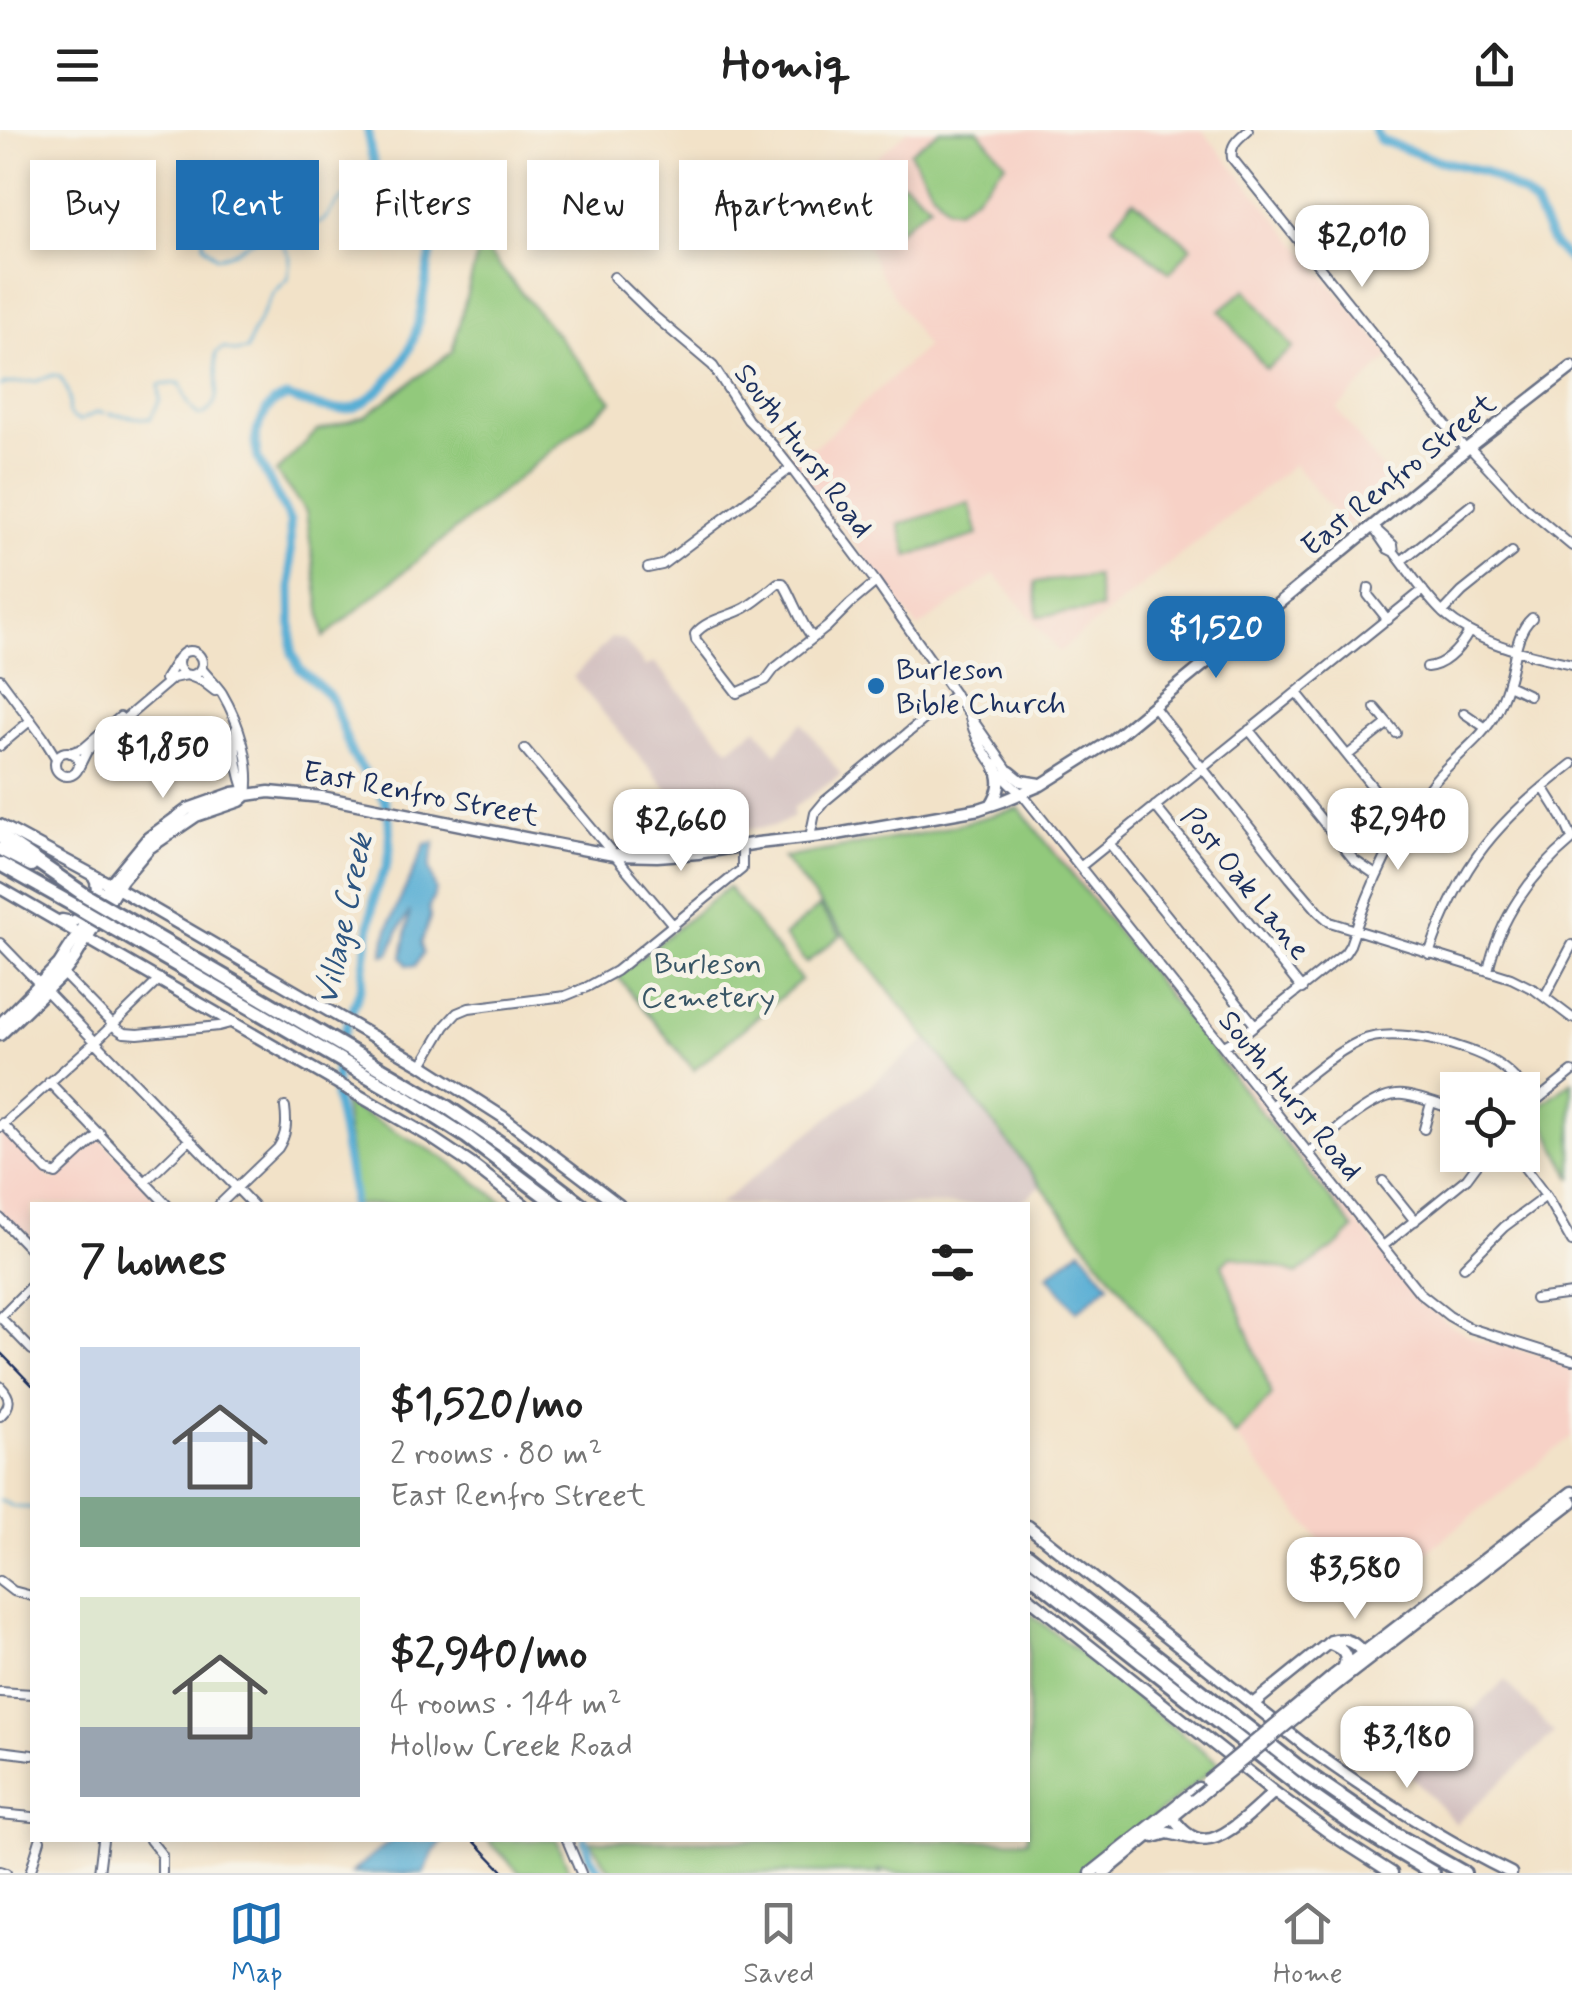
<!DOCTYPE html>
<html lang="en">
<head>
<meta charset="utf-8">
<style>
  body { margin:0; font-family:Mynerve,sans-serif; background:#f6f6f6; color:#222; height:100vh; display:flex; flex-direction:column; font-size:38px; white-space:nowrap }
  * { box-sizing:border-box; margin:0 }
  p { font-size:32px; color:#767676 }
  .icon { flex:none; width:55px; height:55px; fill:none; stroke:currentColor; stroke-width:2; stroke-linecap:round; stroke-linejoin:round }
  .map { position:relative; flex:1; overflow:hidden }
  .drawer { position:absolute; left:30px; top:1072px; width:1000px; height:640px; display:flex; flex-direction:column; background:#fff; border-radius:0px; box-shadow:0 5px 15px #0003 }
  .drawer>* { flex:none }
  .top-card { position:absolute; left:30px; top:30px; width:1000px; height:90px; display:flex; gap:20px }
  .buttons { position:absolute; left:1440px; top:942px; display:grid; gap:20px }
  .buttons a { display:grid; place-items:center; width:100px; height:100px; border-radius:0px; background:#fff; box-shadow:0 5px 15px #0003; font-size:50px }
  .price { position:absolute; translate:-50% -85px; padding:0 22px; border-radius:20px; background:#fff; color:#222; font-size:32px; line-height:65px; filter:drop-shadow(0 2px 5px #0008) }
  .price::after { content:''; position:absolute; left:50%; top:60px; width:30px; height:22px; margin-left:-15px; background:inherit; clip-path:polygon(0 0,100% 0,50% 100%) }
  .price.on { background:#1f6fb2; color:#fff }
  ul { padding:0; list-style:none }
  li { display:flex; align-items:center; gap:30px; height:250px; padding:0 50px }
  li span { display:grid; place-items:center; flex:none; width:280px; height:200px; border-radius:0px; color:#555 }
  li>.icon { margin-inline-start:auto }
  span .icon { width:120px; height:120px; fill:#fffc; stroke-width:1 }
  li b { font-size:42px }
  h2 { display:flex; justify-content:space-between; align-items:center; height:120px; padding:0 50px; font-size:42px }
  .tag { padding:0 35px; border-radius:0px; background:#fff; box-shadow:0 5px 15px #0003; font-size:35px; line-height:90px }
  .tag.on { background:#1f6fb2; color:#fff }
  header { display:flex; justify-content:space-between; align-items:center; height:130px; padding:0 50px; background:#fff; font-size:45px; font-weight:800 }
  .tab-bar { display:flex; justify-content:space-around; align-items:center; height:140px; border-top:2px solid #e0e0e0; background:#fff; font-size:28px; color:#767676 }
  .tab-bar a { display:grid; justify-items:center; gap:5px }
  .tab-bar .on { color:#1f6fb2 }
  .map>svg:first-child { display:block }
</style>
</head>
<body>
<header><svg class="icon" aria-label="menu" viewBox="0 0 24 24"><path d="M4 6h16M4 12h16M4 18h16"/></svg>Homiq<svg class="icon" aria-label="share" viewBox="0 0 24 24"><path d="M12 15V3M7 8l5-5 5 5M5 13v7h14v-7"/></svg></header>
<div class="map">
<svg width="1572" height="1743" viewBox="0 0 1572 1743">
  <rect width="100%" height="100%" fill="#f7f3e8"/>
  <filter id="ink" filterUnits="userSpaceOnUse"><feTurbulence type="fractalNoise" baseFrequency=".01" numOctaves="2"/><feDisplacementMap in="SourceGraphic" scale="20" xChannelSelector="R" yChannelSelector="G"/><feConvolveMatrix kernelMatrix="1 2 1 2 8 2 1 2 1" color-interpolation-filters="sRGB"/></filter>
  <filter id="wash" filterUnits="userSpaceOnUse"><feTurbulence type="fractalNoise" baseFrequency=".0048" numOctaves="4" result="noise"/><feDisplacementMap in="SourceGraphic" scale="40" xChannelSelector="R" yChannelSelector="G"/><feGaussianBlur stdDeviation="2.25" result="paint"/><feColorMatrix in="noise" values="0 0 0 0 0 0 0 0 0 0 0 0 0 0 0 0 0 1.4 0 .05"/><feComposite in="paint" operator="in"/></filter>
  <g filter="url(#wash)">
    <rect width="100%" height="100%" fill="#f2e2c8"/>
    <path fill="#f7d1c6" d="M908,0H1202L1391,226L1337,279L1396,358L1346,397L1294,334L1059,522L995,444L918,498L788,325L797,318L816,316L926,217L880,143L869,119L832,67Z
      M1052,713L1422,1173L1451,1196L1478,1210L1551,1228L1572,1237V1306L1368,1469L1235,1306L812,764Z
      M3,999L53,1051L100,1008L162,1075H32V1119L0,1085V1002Z"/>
    <path fill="#d2bfbf" d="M611,508L624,510L646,537L654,532L729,619L757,598L776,624L802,592L841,645L793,678V687L776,696L705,704L573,547Z
      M928,909L1042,1055L1017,1075H718Z
      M1505,1550L1554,1603L1456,1694L1407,1641Z"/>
    <path fill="#92c97c" stroke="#567c6d" stroke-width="2.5" d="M940,0H978L1006,33L976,65L957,80L947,78L931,59L910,22Z
      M893,52L905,53L930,75L895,103L891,102L864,68Z
      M1133,70L1191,117L1170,143L1112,96Z
      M480,113L612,271L324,507L306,382L276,342L317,301L366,285L452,222Z
      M1246,159L1293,218L1266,239L1220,180Z
      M969,373L978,405L908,426L899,394Z
      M1096,446L1101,479L1038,486L1035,452Z
      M1019,678L1354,1099L1340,1113L1297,1144L1281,1138L1231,1126L1222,1134L1272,1265L1235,1306L928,909L783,728L930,702Z
      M728,757L801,850L694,940L617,846Z
      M819,777L841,805L806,833L784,806Z
      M1572,951V1049L1537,978Z
      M344,973L443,1027L507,1075H354L355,1066Z
      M1028,1482L1220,1634L1084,1743H900L879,1740L882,1743H612L590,1711L1028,1710Z
      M488,1710H557L570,1743H520Z"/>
    <path fill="#57add4" stroke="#396e99" stroke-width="2.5" d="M435,712L429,738L436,761L429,777L430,787L421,814L423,823L415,836L407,835L402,827L410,781L399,800L389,824L383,825C383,794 414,746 425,714Z
      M1081,1119L1109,1154L1077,1181L1048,1145Z
      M392,1710L444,1711L434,1721L424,1743H351Z"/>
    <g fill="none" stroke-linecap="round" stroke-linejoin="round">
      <path stroke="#57add4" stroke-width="2.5" d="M0,256L4,254L37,251L53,245L60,247C67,257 71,269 68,281L71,287L80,291L97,282L104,283
        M109,284L150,289L160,270L159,255L180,253C184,265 188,278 200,286C227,275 213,244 216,223L223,218L236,222L247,220L252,204L273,163L288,149L290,128L284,115C245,97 249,123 216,127L204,115L203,97L219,81L228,76L240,87H252L264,77L263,56L271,49L282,46L305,94C328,98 326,82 340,70C347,65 355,60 362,54V42L367,41L375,48L384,50
        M0,1370L14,1377L32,1378"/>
      <path stroke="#57add4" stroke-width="9" d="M1375,0L1380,10L1433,29L1483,41L1523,64L1534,74L1554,116L1572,132
        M352,1075L353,1064L335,966L337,921L361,857L375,762L386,738L390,720L389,690L385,670L352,625L333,572L328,564L300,539L292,523L290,391L258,329L255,312L257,301L266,281L274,272L286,267C305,272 327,282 347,279C360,278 371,267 380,259C427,215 418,172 433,115C436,103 445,90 444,78C444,69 438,64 432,59C424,59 416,63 408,63C377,62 369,24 368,0
        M585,1710L590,1727L601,1743"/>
    </g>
  </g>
  <g filter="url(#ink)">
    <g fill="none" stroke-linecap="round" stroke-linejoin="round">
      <defs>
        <path id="minor" d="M1248,0C1238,9 1230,14 1232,28L1466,320
          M614,147L654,186L713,236L748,290L772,314L791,338L876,452L1010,643
          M1469,317L1524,376L1572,416
          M1372,396L1393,415L1394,422C1410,442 1424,465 1443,483C1479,515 1527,524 1572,534
          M1375,400L1388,419L1394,422
          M1401,431L1471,375
          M648,438L662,435L791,338
          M1369,458L1368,465L1388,490
          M1443,482L1462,462L1512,422
          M813,508C799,491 794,471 783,453H778C768,461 757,471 745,478C729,487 707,489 695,504L696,510L737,563L766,550L775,538L827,497L850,474L876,452
          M178 533a12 12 0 1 1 24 0a12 12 0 1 1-24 0Z
          M1427,537C1446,535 1460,518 1469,502
          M201,538C208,547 216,554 222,563C239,592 252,632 247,665
          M189,546L202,551L215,561
          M0,549L43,607L56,628
          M165,549L178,528
          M1508,555L1529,565
          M1297,563L1387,675L1407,689
          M1153,576L1290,748L1319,782L1330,792L1511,848L1535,860L1572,888
          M1375,578L1396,603
          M1464,583L1486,598
          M970,588C977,617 999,646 1022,664L1420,1163L1449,1186L1470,1198L1572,1230
          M236,599C234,619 238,644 246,663
          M1249,600L1354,730L1376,745
          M0,616L31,590
          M525,619L674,796
          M55 634a12 12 0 1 1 24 0a12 12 0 1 1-24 0Z
          M70,623L84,618L120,587
          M1348,625L1387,594
          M78,639L87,621L173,548L187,545
          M1543,657L1565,692L1572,708
          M1155,676L1302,859
          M810,707L815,683L825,671L955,564
          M1109,713L1255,895
          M1080,737L1423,460
          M0,813L253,1075
          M1429,824C1461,732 1496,693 1572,634
          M1488,841C1499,789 1531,744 1572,710
          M63,844L116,898L124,903L138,904L219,896L234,892
          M1545,866L1572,815
          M1224,916L1240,907L1345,823L1350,815C1371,753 1394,702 1435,650C1454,627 1483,609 1497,581C1501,572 1506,562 1508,552C1515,531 1515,503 1532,488
          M422,935L445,896L457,883L469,878L565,866L587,857L616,841L742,739V716
          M49,952L167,1075
          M1271,976C1299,954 1327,927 1360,911C1394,896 1466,914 1496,933C1512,943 1523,957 1535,972
          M1522,982L1572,942
          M2,993L47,1041L56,1044L100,1003
          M0,997L95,912L160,849
          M1424,999L1431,973
          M1308,1023C1331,1005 1373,962 1403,965C1421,967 1440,975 1458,981
          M1515,1025L1546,1066L1572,1112
          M1383,1051L1415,1091
          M145,1052L190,1009
          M219,1075L278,1018C287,1004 287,993 285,977
          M0,1088L32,1121
          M1383,1116L1467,1048L1484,1025
          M1464,1137L1504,1097L1546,1066
          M1535,1169L1572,1164
          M0,1187L32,1220
          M0,1187L32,1155
          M0,1256C11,1267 12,1275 0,1286
          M0,1451L13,1461L32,1466
          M0,1562L32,1564
          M0,1621L32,1625
          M0,1684L32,1687
          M150,1710L162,1725V1743
          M567,1710L581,1743
          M0,1741L6,1743
          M30,1743L40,1710
          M99,1743L103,1710"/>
        <path id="major" d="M1010,642L1021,651L1040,654
          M991,675C1000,661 1002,651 995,635
          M0,695L117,758L422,935L503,987L619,1075
          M0,758L429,1006L471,1034L524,1075
          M62,790L72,792L79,788L97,759L96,751L93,745
          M0,894L59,834L110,754L148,708L188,679L233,663L241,662L247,665L269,662L322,667L565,716L614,725L657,726L698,723L758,713L831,705L979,679L1003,671L1041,655L1112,610L1469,317L1572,237
          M0,905L63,844L75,828L122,750L149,718L196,686L240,671L247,665
          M1028,1396L1308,1618C1372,1664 1439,1708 1511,1743
          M1028,1467L1274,1662L1331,1704L1392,1743
          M1328,1513C1339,1517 1350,1523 1344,1536
          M1333,1546L1572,1362
          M1338,1553L1572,1372
          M1253,1574L1331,1511C1347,1506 1356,1514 1365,1525
          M1168,1682C1176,1692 1185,1706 1199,1709C1221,1716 1258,1676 1274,1662
          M1154,1707L1168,1703L1191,1708
          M1091,1743L1198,1658
          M1104,1743L1192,1671"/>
        <path id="highway" d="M0,706L85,765
          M0,719L31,735
          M0,734L77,777
          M121,786L447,977L513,1022L582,1075
          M113,798L409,970L467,1007L557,1075
          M1028,1425L1301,1639L1395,1704L1464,1743
          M1028,1443L1308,1663L1355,1696L1433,1743"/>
      </defs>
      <use href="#minor" stroke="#666e83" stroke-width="12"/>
      <use href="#major" stroke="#666e83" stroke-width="15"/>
      <use href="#highway" stroke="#666e83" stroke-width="18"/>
      <use href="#minor" stroke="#fff" stroke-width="8"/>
      <use href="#major" stroke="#fff" stroke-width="10"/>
      <use href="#highway" stroke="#fff" stroke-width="12"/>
      <path stroke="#1b2f5e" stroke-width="2.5" d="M0,1222L32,1255
        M473,1710L505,1743"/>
      <defs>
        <path id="major-bridge" d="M1207,1651L1333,1546
          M1194,1670L1338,1553"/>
        <path id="highway-bridge" d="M85,765L121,786
          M77,777L113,798"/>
      </defs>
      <use href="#major-bridge" stroke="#666e83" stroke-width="15" stroke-linecap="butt"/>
      <use href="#highway-bridge" stroke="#666e83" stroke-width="18" stroke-linecap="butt"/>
      <use href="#major-bridge" stroke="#fff" stroke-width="10"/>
      <use href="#highway-bridge" stroke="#fff" stroke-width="12"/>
    </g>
  </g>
  <circle fill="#1f6fb2" stroke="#f7f3e8" stroke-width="4" cx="876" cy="556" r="10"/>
  <g text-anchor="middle" stroke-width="10" stroke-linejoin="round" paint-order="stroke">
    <g font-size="30" fill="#1b2f5e" stroke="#f7f3e8">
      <text transform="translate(804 320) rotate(53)" y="10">South Hurst Road</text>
      <text transform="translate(1398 344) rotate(-39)" y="10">East Renfro Street</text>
      <text transform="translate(421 663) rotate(11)" y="10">East Renfro Street</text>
      <text transform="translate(1246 753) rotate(51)" y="10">Post Oak Lane</text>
      <text transform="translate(1291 965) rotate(51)" y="10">South Hurst Road</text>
    </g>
    <g font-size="30" fill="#1b2f5e" stroke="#f7f3e8" text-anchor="start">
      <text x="896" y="549">Burleson<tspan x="896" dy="34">Bible Church</tspan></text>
    </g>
    <g font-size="30" fill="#395666" stroke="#f7f3e8">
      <text x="708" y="843">Burleson<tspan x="708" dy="34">Cemetery</tspan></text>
    </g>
    <g font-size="32" font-style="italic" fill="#2d5581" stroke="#f7f3e8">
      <text transform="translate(343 789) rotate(-78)" y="11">Village Creek</text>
    </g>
  </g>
</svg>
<div class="buttons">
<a><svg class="icon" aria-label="locate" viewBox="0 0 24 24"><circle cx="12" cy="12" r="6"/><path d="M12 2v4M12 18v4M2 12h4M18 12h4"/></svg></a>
</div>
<b class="price" style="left:1362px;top:160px">$2,010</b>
<b class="price on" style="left:1216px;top:551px">$1,520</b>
<b class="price" style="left:163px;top:671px">$1,850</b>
<b class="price" style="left:1398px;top:743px">$2,940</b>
<b class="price" style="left:681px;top:744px">$2,660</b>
<b class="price" style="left:1355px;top:1492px">$3,580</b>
<b class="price" style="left:1407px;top:1661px">$3,180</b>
<div class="top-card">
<a class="tag">Buy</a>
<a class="tag on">Rent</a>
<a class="tag">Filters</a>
<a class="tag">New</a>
<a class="tag">Apartment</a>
</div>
<section class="drawer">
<h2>7 homes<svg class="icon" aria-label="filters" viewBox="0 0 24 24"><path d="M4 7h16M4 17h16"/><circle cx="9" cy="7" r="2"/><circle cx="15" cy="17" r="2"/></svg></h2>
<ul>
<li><span style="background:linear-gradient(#c9d6e8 75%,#7fa58c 0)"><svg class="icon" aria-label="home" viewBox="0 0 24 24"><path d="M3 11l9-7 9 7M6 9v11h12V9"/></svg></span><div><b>$1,520/mo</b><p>2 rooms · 80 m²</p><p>East Renfro Street</p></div></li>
<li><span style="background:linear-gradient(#dfe7d0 65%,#9aa5b1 0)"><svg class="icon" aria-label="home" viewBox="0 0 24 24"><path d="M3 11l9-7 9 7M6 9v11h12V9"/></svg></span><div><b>$2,940/mo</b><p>4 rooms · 144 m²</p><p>Hollow Creek Road</p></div></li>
</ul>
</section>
</div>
<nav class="tab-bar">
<a class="on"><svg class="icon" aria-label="map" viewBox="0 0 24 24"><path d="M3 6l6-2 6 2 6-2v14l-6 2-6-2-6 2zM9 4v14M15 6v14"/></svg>Map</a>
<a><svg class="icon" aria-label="saved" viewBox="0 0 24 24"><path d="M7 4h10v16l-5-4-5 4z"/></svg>Saved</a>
<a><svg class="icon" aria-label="home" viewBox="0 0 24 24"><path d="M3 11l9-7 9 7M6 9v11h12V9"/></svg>Home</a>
</nav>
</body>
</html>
